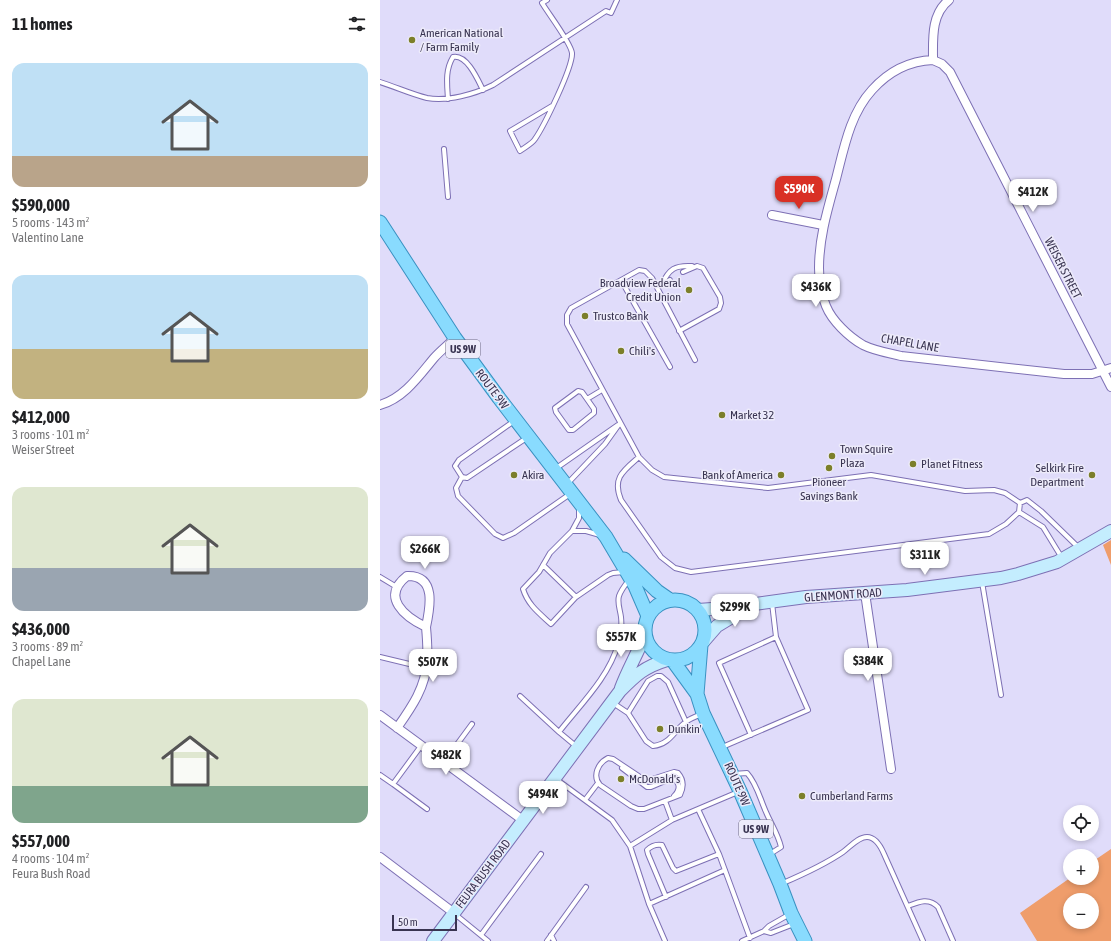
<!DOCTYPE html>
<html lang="en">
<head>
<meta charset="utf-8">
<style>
  body { margin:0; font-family:"Asap Condensed",sans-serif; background:#f2f2f2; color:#202124; height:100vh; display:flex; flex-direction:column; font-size:15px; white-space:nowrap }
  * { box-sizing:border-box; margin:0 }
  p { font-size:13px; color:#757577 }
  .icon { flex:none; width:22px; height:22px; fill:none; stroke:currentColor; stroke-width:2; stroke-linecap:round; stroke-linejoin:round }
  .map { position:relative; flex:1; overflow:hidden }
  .side { display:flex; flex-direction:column; background:#fff; width:380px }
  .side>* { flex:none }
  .tools { position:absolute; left:683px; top:805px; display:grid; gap:8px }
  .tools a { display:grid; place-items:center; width:36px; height:36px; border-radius:50%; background:#fff; box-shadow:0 2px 6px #0003; font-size:20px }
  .scale { position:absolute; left:12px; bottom:10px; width:65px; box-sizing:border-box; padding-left:4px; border:2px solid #393451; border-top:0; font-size:11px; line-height:14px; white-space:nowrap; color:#393451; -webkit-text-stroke:3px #edebfa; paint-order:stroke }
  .price { position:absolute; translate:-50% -34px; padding:0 9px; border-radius:8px; background:#fff; color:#222; font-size:13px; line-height:26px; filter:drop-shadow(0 1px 2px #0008) }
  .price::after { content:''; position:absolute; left:50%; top:24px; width:12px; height:9px; margin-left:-6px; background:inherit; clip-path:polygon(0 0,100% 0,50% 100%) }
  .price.selected { background:#d93025; color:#fff }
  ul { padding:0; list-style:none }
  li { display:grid; align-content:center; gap:8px; height:212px; padding:0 12px }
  li span { display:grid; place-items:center; height:124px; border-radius:12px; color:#555 }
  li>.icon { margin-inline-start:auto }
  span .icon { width:72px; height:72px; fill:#fffc; stroke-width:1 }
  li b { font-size:17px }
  h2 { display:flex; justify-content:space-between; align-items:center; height:48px; padding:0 12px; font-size:17px }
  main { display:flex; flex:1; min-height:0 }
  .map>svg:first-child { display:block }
</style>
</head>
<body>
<main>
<section class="side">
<h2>11 homes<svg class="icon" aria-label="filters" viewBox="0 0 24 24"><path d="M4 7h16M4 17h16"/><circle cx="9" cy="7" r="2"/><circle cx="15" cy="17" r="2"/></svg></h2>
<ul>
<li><span style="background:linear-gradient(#bfe0f5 75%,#b9a48a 0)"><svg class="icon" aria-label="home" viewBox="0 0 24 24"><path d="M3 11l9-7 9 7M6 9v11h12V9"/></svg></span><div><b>$590,000</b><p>5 rooms · 143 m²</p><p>Valentino Lane</p></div></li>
<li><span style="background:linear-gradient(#bfe0f5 60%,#c2b280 0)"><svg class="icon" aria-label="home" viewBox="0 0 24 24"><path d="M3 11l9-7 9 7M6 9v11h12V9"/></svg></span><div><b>$412,000</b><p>3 rooms · 101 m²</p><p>Weiser Street</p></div></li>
<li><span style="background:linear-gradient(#dfe7d0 65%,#9aa5b1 0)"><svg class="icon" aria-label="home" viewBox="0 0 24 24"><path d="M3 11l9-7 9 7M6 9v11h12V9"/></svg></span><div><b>$436,000</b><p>3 rooms · 89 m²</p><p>Chapel Lane</p></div></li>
<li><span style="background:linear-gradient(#dfe7d0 70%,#7fa58c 0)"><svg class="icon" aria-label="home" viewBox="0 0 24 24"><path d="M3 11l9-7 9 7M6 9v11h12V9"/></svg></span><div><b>$557,000</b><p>4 rooms · 104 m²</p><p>Feura Bush Road</p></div></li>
</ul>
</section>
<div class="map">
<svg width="731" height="941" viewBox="0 0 731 941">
  <rect width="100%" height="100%" fill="#e0dcfa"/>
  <path fill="#ef9d6b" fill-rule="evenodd" d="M731,540V565L723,545Z
    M731,849V941H657L640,913L690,878H712V862ZM690,900H712V922H690Z"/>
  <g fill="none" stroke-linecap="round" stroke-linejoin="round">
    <defs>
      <path id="lane" d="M167,0L162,3C168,13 191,43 192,53C193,67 164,126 155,139C152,144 145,147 140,151L130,131L172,106
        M0,82C16,87 31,94 47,98C67,102 95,94 113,85L226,11L231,13L237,0
        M68,99C67,84 65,70 73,57C87,54 98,80 103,90
        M64,149L68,197
        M241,280L290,367
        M282,284C289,269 295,265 312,266
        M282,285L290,280
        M299,331L339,309L341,303L340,297L323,268L317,266L303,272
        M315,360L272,278L265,271L259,270L191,308L187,315V324L259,457L272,470L284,477L388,488L491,475L585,491L614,490L625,493L640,503
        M207,399L214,409V413L193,430H189L176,412L175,408L198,391L202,392L207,399L222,390
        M134,421L79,460L75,466L82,477L87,478L148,437
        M259,457C243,471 232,478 241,500L281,557L295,568L311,572L609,534L626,524L639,512
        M175,469L238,425
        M82,477L76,488L78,496L115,534L123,538L134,533L190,494
        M188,483L225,444L240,423
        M640,503L647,500L661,511L699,548
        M640,503L639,512L663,527L682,558
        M199,507V518L192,531H206L220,535
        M163,565L196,597L171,624C159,613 148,605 143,589L159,572L170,553L192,531
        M0,577L15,586
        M602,582L621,695
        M196,597L228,575L233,573L244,572
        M0,657L46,668
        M140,696L179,732
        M233,703L248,713L266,741L273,746C291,744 294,730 306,722C310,718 316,717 321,714
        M248,713L268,681L277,676H281L288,682L306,722
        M371,735L339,663L396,637
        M41,746L13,784L47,809
        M197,747L179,732C200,705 229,677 238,644C241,635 242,626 241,617C240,609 237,603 239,596C241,590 245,585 249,580
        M340,748L428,710L396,637L392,603
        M228,758L233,759L266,781L294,772L298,773C304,780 304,787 300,795L264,809H258L251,806L220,785C212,776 218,763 228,758Z
        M64,762L92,724
        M242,768L267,787H271L292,778C301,783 300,790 294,796
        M353,774L367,773C377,784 380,799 386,812C391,824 398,834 401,847L390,854
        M0,775L13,784
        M176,779L232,820L250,846L292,820L358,792
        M205,800L218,783
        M285,801L292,820
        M318,809L339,854L370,938
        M250,846L269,904L285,941
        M403,883C424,874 444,865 463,852C470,847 478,837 487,837C496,837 501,847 504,854L543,941
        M286,897L268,854L267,850C271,846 276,844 282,845L293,868L296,871L339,854
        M269,904L345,870
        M528,906C538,902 549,897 558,907L573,941
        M76,915L108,941
        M384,931L391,933L414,924
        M101,935L161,854
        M171,935L174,941
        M167,941L206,887
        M362,941L384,931L389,926L410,914"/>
      <path id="street" d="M553,60C529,61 509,71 492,90C470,114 464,148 456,179C448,208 439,237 439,268C439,281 441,294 446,306C452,321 469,337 483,345C495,351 509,353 521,356L684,374H712L731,368
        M553,60L562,64L570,72L731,387
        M553,60C553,39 551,14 569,0
        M392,215L443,225
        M0,405C24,398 39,376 54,358C60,351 68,345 75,338
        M27,576C57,575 50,608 46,627C25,617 0,597 27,576Z
        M485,593L511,769
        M0,715L144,821
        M17,728C31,708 46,687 47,661C48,650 47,638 46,627
        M0,857L74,913"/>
      <path id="secondary" d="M318,610L346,608L426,597L527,590L621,578L638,574L677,562L731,531
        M324,641L337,626L365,609
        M241,688C248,669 258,653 265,634
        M53,941L240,691C256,675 264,667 287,660"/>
      <path id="primary" d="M0,222L75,338L119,398L226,537L255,586L268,616
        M244,559L277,591L290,600
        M265 630a30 30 0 1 1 60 0a30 30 0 1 1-60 0Z
        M293,661L317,694L323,713L360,791L400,884L411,913L425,941
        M317,694L321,645"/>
    </defs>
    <use href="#lane" stroke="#7d70b4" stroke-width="6"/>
    <use href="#street" stroke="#7d70b4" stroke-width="10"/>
    <use href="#secondary" stroke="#7d70b4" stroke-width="14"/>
    <use href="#primary" stroke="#3a91c1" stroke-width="15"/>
    <use href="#lane" stroke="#fff" stroke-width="4"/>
    <use href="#street" stroke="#fff" stroke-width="8"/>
    <use href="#secondary" stroke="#c4edfe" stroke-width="12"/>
    <use href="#primary" stroke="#89dbfe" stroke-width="13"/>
  </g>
  <g fill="#7c7f29" stroke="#edebfa" stroke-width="1.5">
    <circle cx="32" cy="40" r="4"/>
    <circle cx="309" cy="290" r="4"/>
    <circle cx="205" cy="316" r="4"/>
    <circle cx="241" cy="351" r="4"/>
    <circle cx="342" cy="415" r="4"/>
    <circle cx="452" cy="456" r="4"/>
    <circle cx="533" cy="464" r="4"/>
    <circle cx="449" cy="468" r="4"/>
    <circle cx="134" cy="475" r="4"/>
    <circle cx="401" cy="475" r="4"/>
    <circle cx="712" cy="475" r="4"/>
    <circle cx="280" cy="729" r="4"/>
    <circle cx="241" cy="779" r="4"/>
    <circle cx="422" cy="796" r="4"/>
  </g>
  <g text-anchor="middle" stroke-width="3" stroke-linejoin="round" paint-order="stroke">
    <g fill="#edebfa" stroke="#6f6b84" stroke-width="1">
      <rect x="66" y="340" width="34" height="18" rx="3"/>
      <rect x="359" y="820" width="34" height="18" rx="3"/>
    </g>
    <g font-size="11" font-weight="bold" fill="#393451">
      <text x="83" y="353">US 9W</text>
      <text x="376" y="833">US 9W</text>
    </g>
    <g font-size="12" fill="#393451" stroke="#edebfa" text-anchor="start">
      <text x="40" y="37">American National<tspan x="40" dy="14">/ Farm Family</tspan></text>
      <text x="301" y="287" text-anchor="end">Broadview Federal<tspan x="301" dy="14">Credit Union</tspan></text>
      <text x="213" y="320">Trustco Bank</text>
      <text x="249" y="355">Chili's</text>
      <text x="350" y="419">Market 32</text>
      <text x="460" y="453">Town Squire<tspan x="460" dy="14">Plaza</tspan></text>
      <text x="541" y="468">Planet Fitness</text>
      <text x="704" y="472" text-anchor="end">Selkirk Fire<tspan x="704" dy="14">Department</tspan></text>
      <text x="142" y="479">Akira</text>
      <text x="393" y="479" text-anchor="end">Bank of America</text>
      <text x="449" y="486" text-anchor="middle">Pioneer<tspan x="449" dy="14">Savings Bank</tspan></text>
      <text x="288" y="733">Dunkin'</text>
      <text x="249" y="783">McDonald's</text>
      <text x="430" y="800">Cumberland Farms</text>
    </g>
    <g font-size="12" fill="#393451" stroke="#edebfa">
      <text transform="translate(683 268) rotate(63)" y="4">WEISER STREET</text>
      <text transform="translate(530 343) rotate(10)" y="4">CHAPEL LANE</text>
      <text transform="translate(112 389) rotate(53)" y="4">ROUTE 9W</text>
      <text transform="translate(463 595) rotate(-4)" y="4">GLENMONT ROAD</text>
      <text transform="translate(357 784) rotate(66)" y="4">ROUTE 9W</text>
      <text transform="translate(103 874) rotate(-53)" y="4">FEURA BUSH ROAD</text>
    </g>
  </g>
</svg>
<div class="tools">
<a><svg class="icon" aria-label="locate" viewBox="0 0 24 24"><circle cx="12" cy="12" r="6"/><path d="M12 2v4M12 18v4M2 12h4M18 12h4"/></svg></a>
<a>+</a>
<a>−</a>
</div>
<div class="scale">50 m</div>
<b class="price selected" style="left:419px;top:210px">$590K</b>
<b class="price" style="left:653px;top:213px">$412K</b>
<b class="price" style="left:436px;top:308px">$436K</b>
<b class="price" style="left:45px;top:570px">$266K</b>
<b class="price" style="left:545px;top:576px">$311K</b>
<b class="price" style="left:355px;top:628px">$299K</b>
<b class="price" style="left:241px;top:658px">$557K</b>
<b class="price" style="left:488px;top:682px">$384K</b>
<b class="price" style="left:53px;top:683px">$507K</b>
<b class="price" style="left:66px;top:776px">$482K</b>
<b class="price" style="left:163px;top:815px">$494K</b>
</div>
</main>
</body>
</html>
